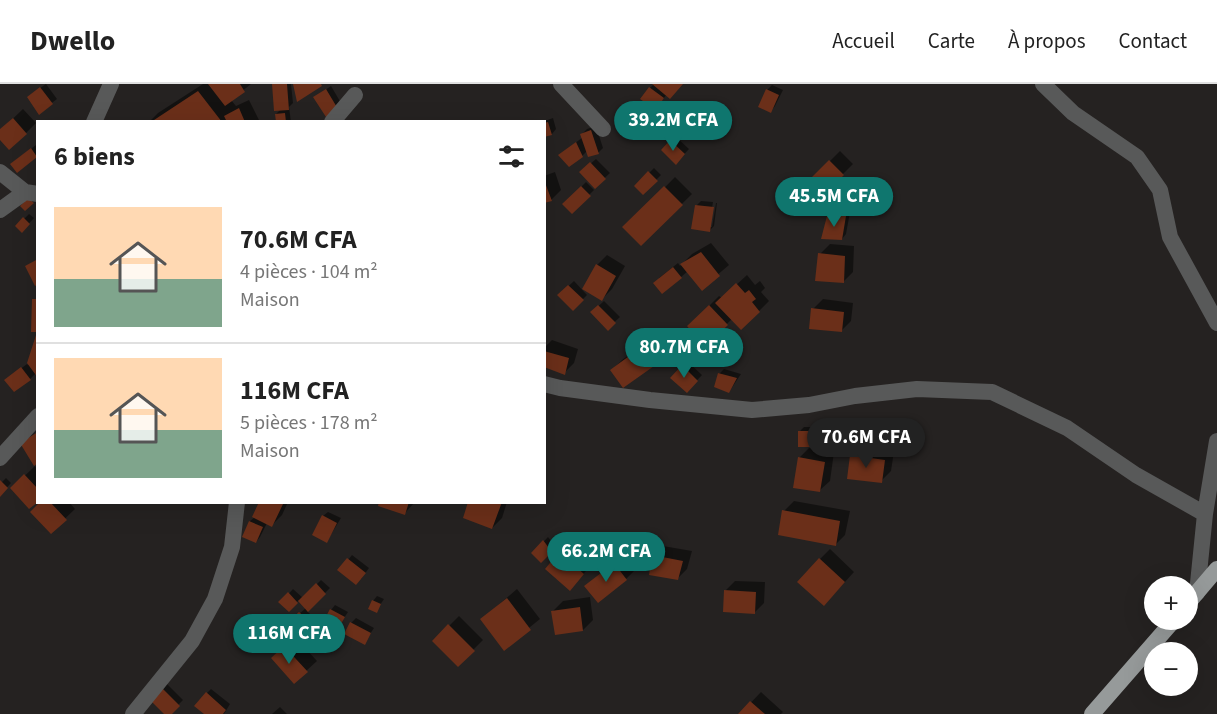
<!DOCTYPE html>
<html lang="fr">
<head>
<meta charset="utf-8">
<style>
  body { margin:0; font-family:"Source Sans 3",sans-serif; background:#f6f6f6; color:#222; height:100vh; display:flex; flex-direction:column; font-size:22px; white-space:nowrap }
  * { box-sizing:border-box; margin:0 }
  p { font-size:20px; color:#767676 }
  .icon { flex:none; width:33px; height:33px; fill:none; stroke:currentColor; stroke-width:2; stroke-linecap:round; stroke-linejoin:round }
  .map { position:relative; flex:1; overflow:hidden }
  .drawer { position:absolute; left:36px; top:36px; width:510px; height:384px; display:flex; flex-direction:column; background:#fff; border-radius:0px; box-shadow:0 6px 24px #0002 }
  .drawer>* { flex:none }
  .fabs { position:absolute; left:1144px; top:492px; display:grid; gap:12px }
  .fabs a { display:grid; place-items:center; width:54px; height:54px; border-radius:50%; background:#fff; box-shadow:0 6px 24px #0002; font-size:30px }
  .price { position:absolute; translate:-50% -51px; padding:0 14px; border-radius:21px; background:#0f766e; color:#fff; font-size:20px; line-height:39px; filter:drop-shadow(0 2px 3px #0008) }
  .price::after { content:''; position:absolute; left:50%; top:36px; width:18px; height:14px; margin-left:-9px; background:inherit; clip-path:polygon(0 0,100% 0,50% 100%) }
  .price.active { background:#222; color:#fff }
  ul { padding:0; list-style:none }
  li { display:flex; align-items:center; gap:18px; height:150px; padding:0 18px }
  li+li { border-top:2px solid #e0e0e0 }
  li span { display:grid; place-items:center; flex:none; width:168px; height:120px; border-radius:0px; color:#555 }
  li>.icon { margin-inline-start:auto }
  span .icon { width:72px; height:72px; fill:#fffc; stroke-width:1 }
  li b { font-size:26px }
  h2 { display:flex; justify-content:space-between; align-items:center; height:72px; padding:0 18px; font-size:26px }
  header { display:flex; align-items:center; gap:36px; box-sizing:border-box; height:84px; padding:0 30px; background:#fff; border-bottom:2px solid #e0e0e0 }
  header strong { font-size:28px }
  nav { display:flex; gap:33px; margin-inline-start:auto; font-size:21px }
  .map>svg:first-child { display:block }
</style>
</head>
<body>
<header>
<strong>Dwello</strong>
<nav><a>Accueil</a><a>Carte</a><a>À propos</a><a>Contact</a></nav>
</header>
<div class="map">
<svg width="1217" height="630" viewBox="0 0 1217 630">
  <rect width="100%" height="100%" fill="#252221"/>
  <path fill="#0007" d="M46,0L57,15L40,28L33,9Z
    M203,0H251L231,16L236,22L249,16L260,38H149L158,29Z
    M274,0H291L293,19L289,23L291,38H277L276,30L282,24Z
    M654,0H682L667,10L660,19L650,4Z
    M772,1L783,6L775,22L771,27L767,6Z
    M331,2L341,19L337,24L315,13Z
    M704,22L714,32L695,50L685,40Z
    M23,25L36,39L26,49L0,54V47Z
    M553,34L556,45L552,50L544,52V38H542Z
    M596,42L603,64L599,68L589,71L588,66L582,72L565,67L583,53L582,50L587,45Z
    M676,53L689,65L676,79L663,66Z
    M36,61L38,71L17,87L16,76Z
    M840,67L853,80L824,109L811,96Z
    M596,75L610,89L595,103L581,88Z
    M654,84L661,91L643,109L636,102Z
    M555,88L561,106L551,116L544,118V92Z
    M675,93L692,110L641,160L625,144Z
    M586,98L594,106L572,128L564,120Z
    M840,111L849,115L847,122L843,126L836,116Z
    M701,117L713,118L709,143H712L716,119H717L714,142L709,147L697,121Z
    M834,128H850L846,150L842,155L829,133Z
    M29,130L34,134L22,147L17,142Z
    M711,159L729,181L702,204L688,187L681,193L659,194L678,179L680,182L692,170Z
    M830,160L854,162L853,188L843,198L820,170Z
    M607,171L625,182L612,205L602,215L597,181Z
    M747,191L755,201L760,197L765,204L761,208L769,217L759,227L732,235L705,261L689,242L719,212L722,214Z
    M574,197L587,211L573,225L559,211Z
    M823,215L853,219L851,237L841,247L813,225Z
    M604,217L620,233L608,244L592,228Z
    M661,248L673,264L663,274L612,286L622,276Z
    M38,251L36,289L30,295L11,292L27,280L28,281Z
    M552,256L578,265L574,279L564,289L544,282V264Z
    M687,277L702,291L687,307L672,294Z
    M724,285L741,290L729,308L719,290Z
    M804,343H824V357L819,362L799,348Z
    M862,362L894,367L891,387L881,397L852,372Z
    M809,364L834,368L830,397L820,406L799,374Z
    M35,382L38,385V416L12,404Z
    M6,394L11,399L0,411V400Z
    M794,417L850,427L845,451L835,461L784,427Z
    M42,418H69L75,425L51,448Z
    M260,418H288L282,431L272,441L267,439L260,453L256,458L244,452L250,437L255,433Z
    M380,418H415L404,430Z
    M470,418H507L502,434L492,444Z
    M328,428L341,434L327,457L323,432Z
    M548,453L555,462L541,477L533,469Z
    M570,460L593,479L570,505L560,470Z
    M663,462L692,467L687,485L677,495L653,472Z
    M830,465L854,488L834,510L820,475Z
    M624,470L636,485L626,495L586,502Z
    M352,471L369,484L361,495L348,476Z
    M321,496L330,504L307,527L311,531L288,553L285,542L306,524L299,516L289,526L281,518L293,505L303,514Z
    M735,497L765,498L764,519L754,529L725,507Z
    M517,505L540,535L504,564L482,535Z
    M377,512L384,515L376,527L373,517Z
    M590,513L593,536L583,546L553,527L563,517Z
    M335,521L348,528L338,543L331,526Z
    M459,532L483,556L458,581L434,557Z
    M319,534L331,548L321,558L308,545Z
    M356,534L374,544L364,559L351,539Z
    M295,553L317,577L294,598L283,564Z
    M166,599L183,616L169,630H166L150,614Z
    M211,605L230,620L224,630H206L207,609Z
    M761,608L783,628L781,630H740Z
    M280,623L287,630H272Z"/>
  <path fill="#6b2f19" d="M208,0H240L245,8L225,22Z
    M272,0H287L289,26L274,27Z
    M293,0H321L322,2L297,18Z
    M652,0H683L670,15Z
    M40,3L53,20L39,31L27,13Z
    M649,3L664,14L656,26L640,15Z
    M326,5L338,25L326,33L313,13Z
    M766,5L779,11L771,29L758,23Z
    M198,7L222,38H151Z
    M239,24L245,38H227L224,32Z
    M698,25L710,38L695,53L683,40Z
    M285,29L286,38H276L275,30Z
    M13,34L27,50L9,66L0,56V45Z
    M548,38L552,51L544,53V39Z
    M591,46L599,70L588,73L580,50Z
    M670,56L685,70L676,81L661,66Z
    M576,58L583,73L569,83L558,71Z
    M31,64L37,73L17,89L10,80Z
    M829,76L844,91L824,111L809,96Z
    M590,78L606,95L595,105L579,88Z
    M648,87L658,97L643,111L634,102Z
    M544,96L552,117L544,119Z
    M581,102L591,112L572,130L562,120Z
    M664,102L683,121L641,162L622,143Z
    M28,114L34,119L25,127L20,122Z
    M835,115L845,120L843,128L831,123Z
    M695,121L714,123L710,148L691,145Z
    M827,132H846L842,156L821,155Z
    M23,133L30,140L22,149L15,142Z
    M701,168L720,192L702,207L680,180Z
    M818,169L845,172L844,199L815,197Z
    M38,175V200L35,202L25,182Z
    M596,180L616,192L602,217L582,205Z
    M673,183L682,194L662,210L653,199Z
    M736,199L745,209L749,206L756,215L752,218L760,228L741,246L715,219Z
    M568,201L584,216L573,227L557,211Z
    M32,215H38V294L27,279L37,248H31Z
    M598,221L616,239L608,247L590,228Z
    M709,221L728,241L705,263L687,242Z
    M811,224L844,228L842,248L809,245Z
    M651,256L664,275L623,304L610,286Z
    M544,267L569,274L565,291L544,283Z
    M682,281L698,297L687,309L670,294Z
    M21,283L31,296L14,308L4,296Z
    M718,289L737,294L729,309L714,303Z
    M798,347H820V363H798Z
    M38,348V379L34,382L20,359Z
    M850,371L885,376L882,399L847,395Z
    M798,373L825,378L820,408L793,404Z
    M24,390L38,405V418L29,425L10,404Z
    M0,396L8,404L0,413Z
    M40,418H50L67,436L51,450L30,428Z
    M259,418H284L272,443L252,433Z
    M379,418H409L405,431L378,422Z
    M468,418H502L492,445L463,434Z
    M782,426L840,437L836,462L778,451Z
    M322,431L337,439L327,459L312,451Z
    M249,437L263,443L256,459L242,453Z
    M543,456L552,468L541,479L531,469Z
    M559,468L584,490L570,507L545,485Z
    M652,471L683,477L678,496L649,491Z
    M347,474L366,489L356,501L337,486Z
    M819,474L845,498L824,522L797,498Z
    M614,479L627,496L598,519L584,502Z
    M316,499L326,510L308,528L298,517Z
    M724,506L756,508L755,530L723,528Z
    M288,508L298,519L289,528L278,518Z
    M507,514L531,546L504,567L480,535Z
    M372,516L381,520L377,529L368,525Z
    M580,523L583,547L555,551L551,527Z
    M330,525L345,533L338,545L323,538Z
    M299,528L308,536L288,555L278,547Z
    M314,538L327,553L321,560L306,545Z
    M350,538L371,549L365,561L344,550Z
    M448,540L475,567L458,583L432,557Z
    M284,562L308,588L294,600L271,574Z
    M160,602L180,622L172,630H164L148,614Z
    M206,608L226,626L223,630H204L194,622Z
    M750,617L765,630H738Z"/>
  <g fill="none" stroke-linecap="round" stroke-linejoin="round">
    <path stroke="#585959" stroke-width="16" d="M561,0L603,45
      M1043,0L1073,29L1137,73L1160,106L1170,153L1217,239
      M94,38L111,0
      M332,38L355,11
      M0,88L25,108L38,110
      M0,126L25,108
      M544,300L560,304L650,316L752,326L809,321L855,312L917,305L992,308L1067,344L1136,391L1205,430
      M0,374L38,332
      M1197,509L1205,430L1217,357
      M133,630L192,557L215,515L232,463L237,418"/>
    <path stroke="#969a9a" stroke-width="16" d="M1188,519L1217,485
      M1092,630L1174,536"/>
  </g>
</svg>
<div class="fabs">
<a>+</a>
<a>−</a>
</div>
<b class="price" style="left:673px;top:68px">39.2M CFA</b>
<b class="price" style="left:834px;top:144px">45.5M CFA</b>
<b class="price" style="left:684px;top:295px">80.7M CFA</b>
<b class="price active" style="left:866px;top:385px">70.6M CFA</b>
<b class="price" style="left:606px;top:499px">66.2M CFA</b>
<b class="price" style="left:289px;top:581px">116M CFA</b>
<section class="drawer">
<h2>6 biens<svg class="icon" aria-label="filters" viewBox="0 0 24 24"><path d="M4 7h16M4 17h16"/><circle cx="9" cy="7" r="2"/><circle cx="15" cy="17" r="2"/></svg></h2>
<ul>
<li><span style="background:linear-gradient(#ffd9b3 60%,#7fa58c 0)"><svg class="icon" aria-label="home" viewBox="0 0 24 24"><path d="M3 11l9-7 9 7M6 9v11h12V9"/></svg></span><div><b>70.6M CFA</b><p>4 pièces · 104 m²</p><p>Maison</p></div></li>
<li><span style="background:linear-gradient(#ffd9b3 60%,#7fa58c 0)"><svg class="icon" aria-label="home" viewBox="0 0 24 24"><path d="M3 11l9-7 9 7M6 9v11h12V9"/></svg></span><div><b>116M CFA</b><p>5 pièces · 178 m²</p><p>Maison</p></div></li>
</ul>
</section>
</div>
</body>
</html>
